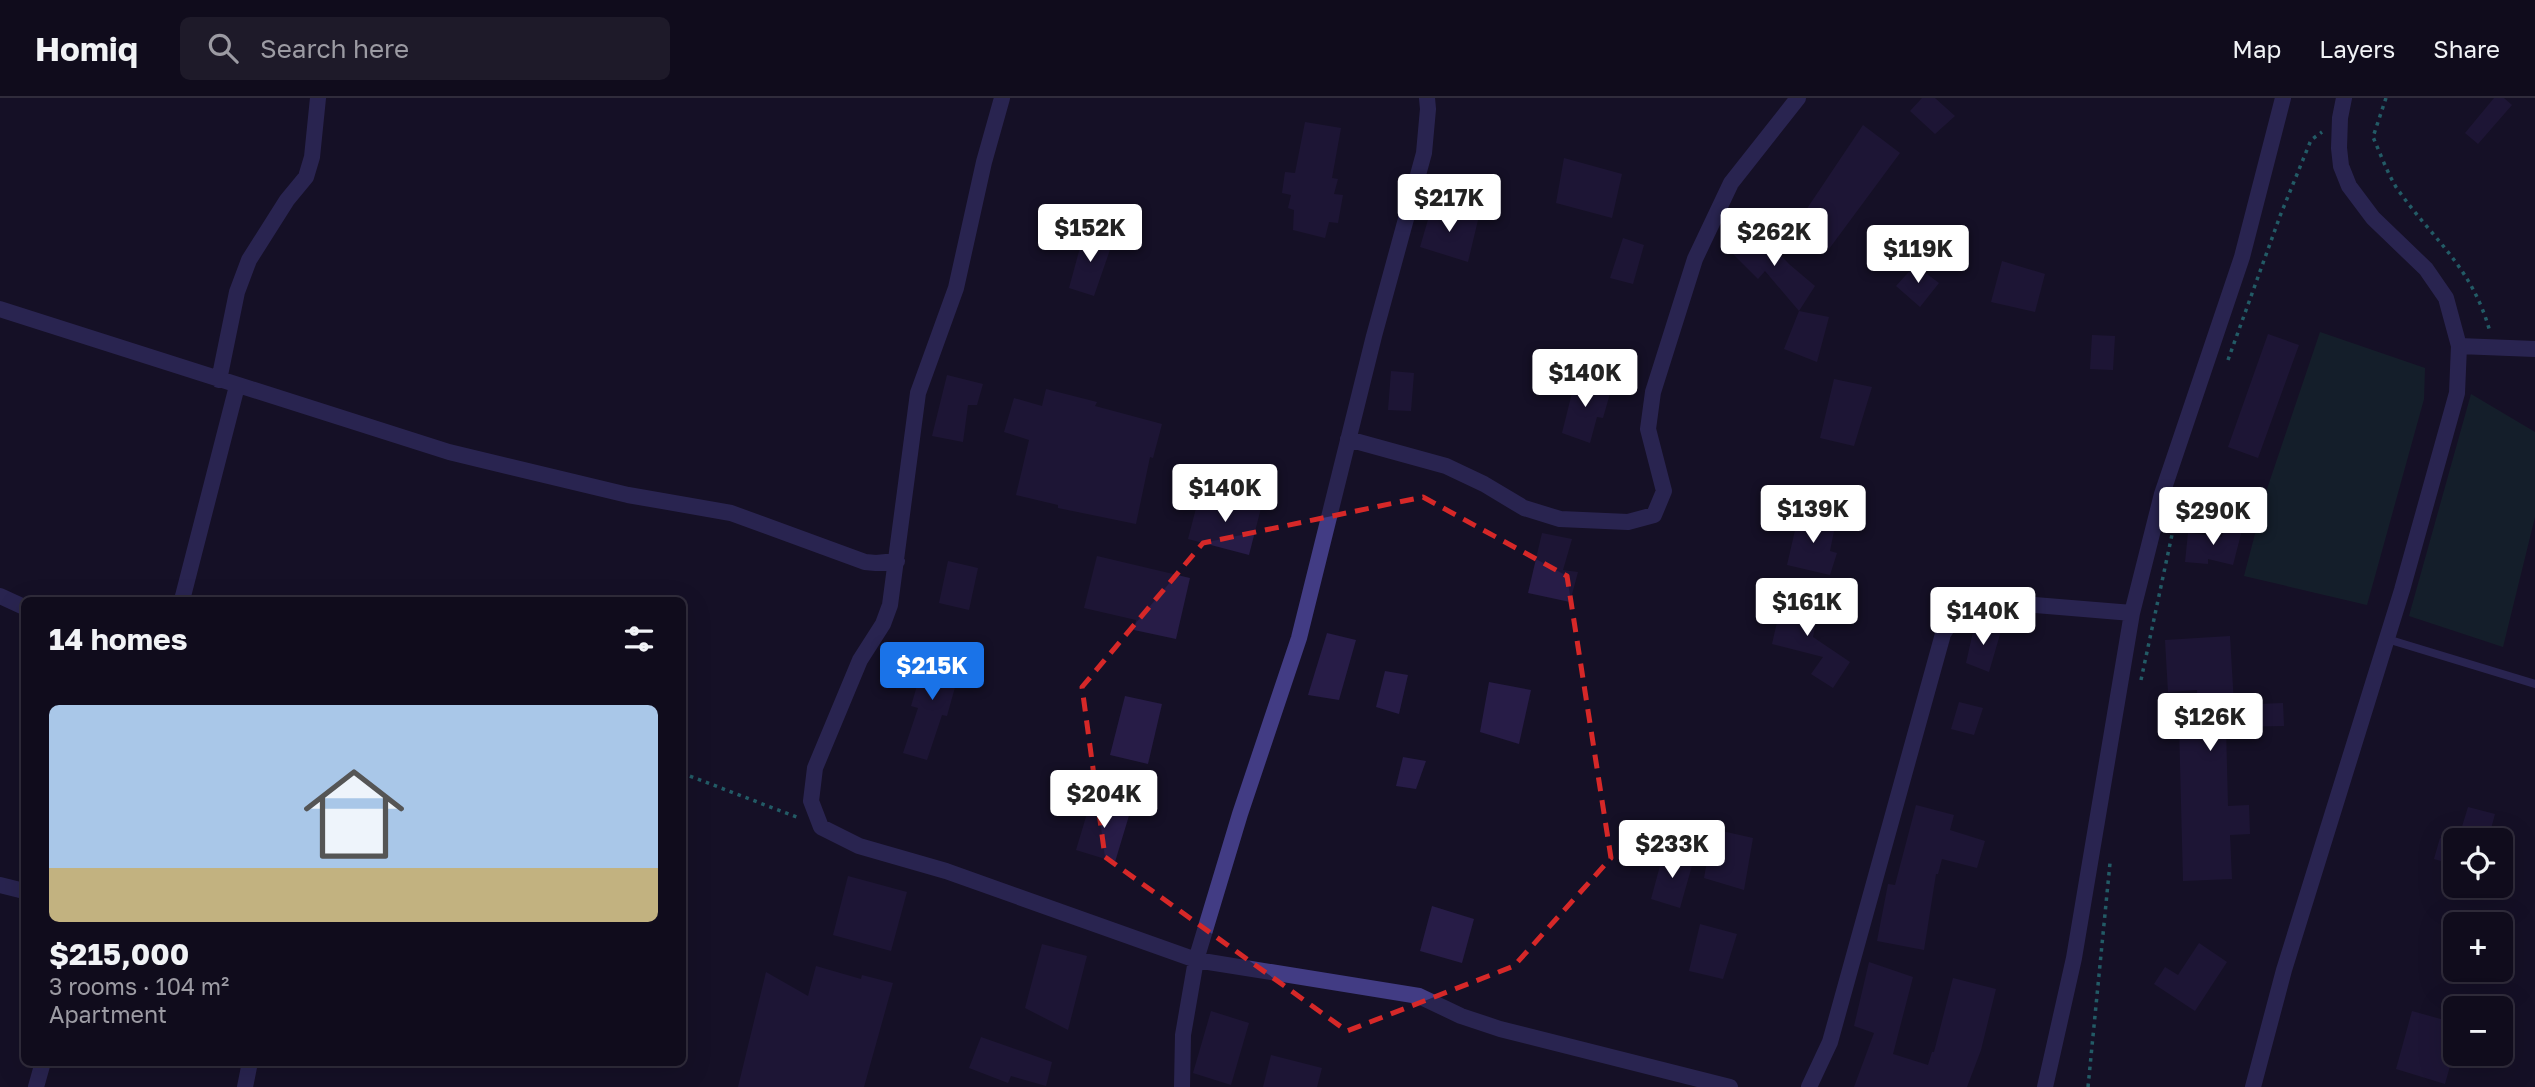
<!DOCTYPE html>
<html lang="en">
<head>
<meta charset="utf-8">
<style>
  body { margin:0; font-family:"Golos Text",sans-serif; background:#1e1a29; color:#f1f3f6; height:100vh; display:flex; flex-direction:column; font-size:26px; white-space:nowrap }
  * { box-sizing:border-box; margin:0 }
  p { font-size:23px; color:#9c9ba3 }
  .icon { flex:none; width:38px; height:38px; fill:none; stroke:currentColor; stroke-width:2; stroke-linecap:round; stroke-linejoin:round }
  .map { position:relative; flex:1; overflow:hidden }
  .panel { position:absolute; left:21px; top:499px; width:665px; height:469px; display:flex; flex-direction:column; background:#100c1c; border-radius:10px; box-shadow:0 7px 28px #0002,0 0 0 2px #302c3b }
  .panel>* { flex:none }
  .buttons { position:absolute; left:2443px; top:730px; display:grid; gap:14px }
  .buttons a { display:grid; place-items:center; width:70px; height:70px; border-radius:10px; background:#100c1c; box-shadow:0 7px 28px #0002,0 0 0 2px #302c3b; font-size:35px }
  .price { position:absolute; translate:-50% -60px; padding:0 16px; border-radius:7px; background:#fff; color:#222; font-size:23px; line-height:46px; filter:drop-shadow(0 2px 4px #0008) }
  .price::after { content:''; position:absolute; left:50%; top:42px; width:21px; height:16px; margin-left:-10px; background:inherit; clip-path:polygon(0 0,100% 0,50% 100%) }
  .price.current { background:#1a73e8; color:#fff }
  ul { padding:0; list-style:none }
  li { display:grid; align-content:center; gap:14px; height:371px; padding:0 28px }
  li+li { border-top:2px solid #302c3b }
  li span { display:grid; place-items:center; height:217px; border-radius:10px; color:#555 }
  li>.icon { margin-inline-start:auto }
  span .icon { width:126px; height:126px; fill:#fffc; stroke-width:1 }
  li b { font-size:30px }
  h2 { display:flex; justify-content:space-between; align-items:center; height:84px; padding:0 28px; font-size:30px }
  header { display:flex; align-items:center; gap:42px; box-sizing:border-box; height:98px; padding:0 35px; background:#100c1c; border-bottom:2px solid #302c3b }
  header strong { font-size:33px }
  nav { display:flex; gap:38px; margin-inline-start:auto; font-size:24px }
  .search { width:490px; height:63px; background:#1e1a29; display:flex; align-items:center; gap:18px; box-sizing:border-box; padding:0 24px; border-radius:10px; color:#9c9ba3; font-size:26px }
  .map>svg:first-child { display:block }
</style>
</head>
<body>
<header>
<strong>Homiq</strong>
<div class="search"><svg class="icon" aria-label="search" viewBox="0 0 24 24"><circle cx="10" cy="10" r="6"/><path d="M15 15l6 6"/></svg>Search here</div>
<nav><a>Map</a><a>Layers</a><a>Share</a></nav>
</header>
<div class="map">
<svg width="2535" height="989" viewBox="0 0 2535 989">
  <rect width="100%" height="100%" fill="#151026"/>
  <path fill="#133030" d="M2320,234L2425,270L2424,301L2367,507L2244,478L2266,394Z
    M2471,296L2535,334V419L2503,549L2409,518Z"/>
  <path fill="#271c47" d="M1922,0H1935L1955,18L1935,36L1910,13Z
    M2494,0H2504L2512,7L2478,46L2465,35Z
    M1305,24L1341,30L1332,80L1338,81L1334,96L1343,97L1338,125L1329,124L1325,140L1293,132L1294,112L1288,110L1291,97L1282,95L1285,74L1295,75Z
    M1863,27L1900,55L1829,151L1798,124Z
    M1564,60L1622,76L1612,120L1556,105Z
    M1432,108L1478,122L1468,164L1420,149Z
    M1756,131L1789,166L1815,188L1799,213L1765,173L1758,181L1732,155Z
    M1084,135L1113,143L1094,198L1069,190Z
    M1623,140L1644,147L1633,186L1610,180Z
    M2002,163L2045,176L2035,214L1991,204Z
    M1915,167L1939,185L1920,209L1896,188Z
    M1799,213L1829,219L1817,264L1784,251Z
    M2268,236L2299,247L2258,360L2228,349Z
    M2092,237L2115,238L2113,272L2090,271Z
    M1391,273L1414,275L1411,313L1388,312Z
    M947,277L983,286L977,307H968L963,344L932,338Z
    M1576,279L1611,292L1603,320L1597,319L1590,345L1562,335Z
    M1834,281L1872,289L1854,348L1820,340Z
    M1046,291L1097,304L1095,308L1162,326L1153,360L1150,359L1136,426L1058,410V407L1016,397L1029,342L1004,334L1014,300L1042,308Z
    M1200,395L1261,410L1249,457L1188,441Z
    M1799,415L1836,423L1830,453L1837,455L1830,477L1787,467Z
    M2225,427L2242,432L2233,467L2208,461V466L2185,464L2188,435L2222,439Z
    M1542,435L1572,441L1563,472L1578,474L1570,504L1528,495Z
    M1097,458L1190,480L1176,541L1134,532L1136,522L1084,510Z
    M948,463L978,470L969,512L939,505Z
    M1783,498L1820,505L1813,539L1850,564L1833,590L1811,576L1823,559L1772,546Z
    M1975,525L2001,533L1989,574L1966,565Z
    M1327,535L1356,542L1339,602L1308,597Z
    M2230,538L2234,607L2283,605L2284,628L2226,629L2228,708L2249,707L2250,736L2230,737L2232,781L2183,783L2179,626L2198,625L2197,592L2168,594L2165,542Z
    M927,554L962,564L947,618L942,617L927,662L903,655L918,610L911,608Z
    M1385,573L1408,577L1399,616L1376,609Z
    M1489,584L1531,592L1519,646L1480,634Z
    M1125,598L1162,606L1148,666L1110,657Z
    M1959,604L1983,610L1974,637L1951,631Z
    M1403,659L1426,663L1416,691L1396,688Z
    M1092,699L1131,711L1115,764L1076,752Z
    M1916,707L1954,717L1950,732L1985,743L1977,770L1942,761L1938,776H1936L1924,852L1877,843L1888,786L1895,787Z
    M2468,709L2495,716L2488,742H2458Z
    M1713,731L1753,740L1744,792L1704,780Z
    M2440,740L2455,745V767L2434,761Z
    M1664,753L1693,764L1680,810L1651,801Z
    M848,778L907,794L891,853L833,837Z
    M1432,808L1474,821L1462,865L1420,853Z
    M1700,826L1737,836L1723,881L1689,873Z
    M2199,845L2227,864L2195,913L2154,886L2165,869L2178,877Z
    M1042,846L1087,858L1068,932L1025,910Z
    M1869,864L1913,879L1893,956L1928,967L1932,954H1934L1953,880L1996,891L1981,952L1967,989H1854L1874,935L1854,928Z
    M816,868L861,881L862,877L893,885L864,989H738L766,874L808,898Z
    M1211,913L1249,925L1231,987L1193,975Z
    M2412,913L2455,925V950L2445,986L2396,971Z
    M981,939L1052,964L1046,988L1011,978L1008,985L969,970Z
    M1271,957L1322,970L1317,989H1263Z"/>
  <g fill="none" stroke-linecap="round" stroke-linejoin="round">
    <path stroke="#32b6b4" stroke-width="3.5" stroke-dasharray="3.5 5" stroke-linecap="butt" d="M2386,0L2373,39C2380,55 2387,74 2396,89C2432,141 2472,168 2490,234
      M2228,262L2280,118L2311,42L2322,34
      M2141,582L2173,432
      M682,675L799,720
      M2088,989L2110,765"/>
    <path stroke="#423c84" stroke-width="8" d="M2387,541L2535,586"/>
    <path stroke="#423c84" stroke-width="16" d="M1002,0L984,64L956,190L918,295L890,507L883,526L860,562L815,670L811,703L821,729L859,748L946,773L1196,862L1419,898L1461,918L1500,931L1730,989
      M0,211L449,354L628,397L731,415L865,464L876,465L897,463
      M2459,248L2535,251
      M219,282L237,194L249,162L287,102L306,79L312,59L318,0
      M1348,341L1446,368L1484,386L1524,410L1560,421L1628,424L1654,417L1664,393L1648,331L1653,294L1695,161L1731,85L1798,0
      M0,498L24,509
      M182,502L237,288
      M0,787L24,793
      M36,989L43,964
      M245,989L250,964
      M1182,989L1183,937L1196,862L1240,716L1299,540L1374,238L1424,55L1428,11L1427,0
      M1809,989L1830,944L1943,536L1958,513L1975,502L2132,515
      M2045,989L2074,860L2132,515L2162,396L2242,159L2283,0
      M2253,989L2284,872L2402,492L2457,295L2459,248L2446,200L2426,171L2373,120L2349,88L2341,68L2339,50L2340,20L2344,0"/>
  </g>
  <path d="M0 0H2535V989H0ZM1423,399L1567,478L1611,760L1514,868L1347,933L1105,759L1082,589L1203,445Z" fill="#151026" fill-opacity=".55" fill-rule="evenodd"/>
  <path fill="none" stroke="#d62828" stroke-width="5" stroke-dasharray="14 9" stroke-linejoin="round" d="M1423,399L1567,478L1611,760L1514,868L1347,933L1105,759L1082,589L1203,445Z"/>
</svg>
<div class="buttons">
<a><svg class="icon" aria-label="locate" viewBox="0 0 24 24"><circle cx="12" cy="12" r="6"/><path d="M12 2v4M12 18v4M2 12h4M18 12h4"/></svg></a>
<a>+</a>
<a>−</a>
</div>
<b class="price" style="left:1449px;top:136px">$217K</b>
<b class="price" style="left:1090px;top:166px">$152K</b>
<b class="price" style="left:1774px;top:170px">$262K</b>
<b class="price" style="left:1918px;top:187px">$119K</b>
<b class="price" style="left:1585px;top:311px">$140K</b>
<b class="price" style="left:1225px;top:426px">$140K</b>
<b class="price" style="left:1813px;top:447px">$139K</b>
<b class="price" style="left:2213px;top:449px">$290K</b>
<b class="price" style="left:1807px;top:540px">$161K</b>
<b class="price" style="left:1983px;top:549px">$140K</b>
<b class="price current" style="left:932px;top:604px">$215K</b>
<b class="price" style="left:2210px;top:655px">$126K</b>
<b class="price" style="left:1104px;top:732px">$204K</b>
<b class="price" style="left:1672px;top:782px">$233K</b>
<section class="panel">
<h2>14 homes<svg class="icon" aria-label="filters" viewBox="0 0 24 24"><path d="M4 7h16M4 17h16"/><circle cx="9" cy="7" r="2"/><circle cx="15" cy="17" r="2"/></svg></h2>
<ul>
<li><span style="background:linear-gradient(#a9c7e8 75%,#c2b280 0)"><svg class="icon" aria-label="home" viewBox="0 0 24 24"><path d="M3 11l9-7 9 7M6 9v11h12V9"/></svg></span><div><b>$215,000</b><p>3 rooms · 104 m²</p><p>Apartment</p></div></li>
</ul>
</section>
</div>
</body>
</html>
